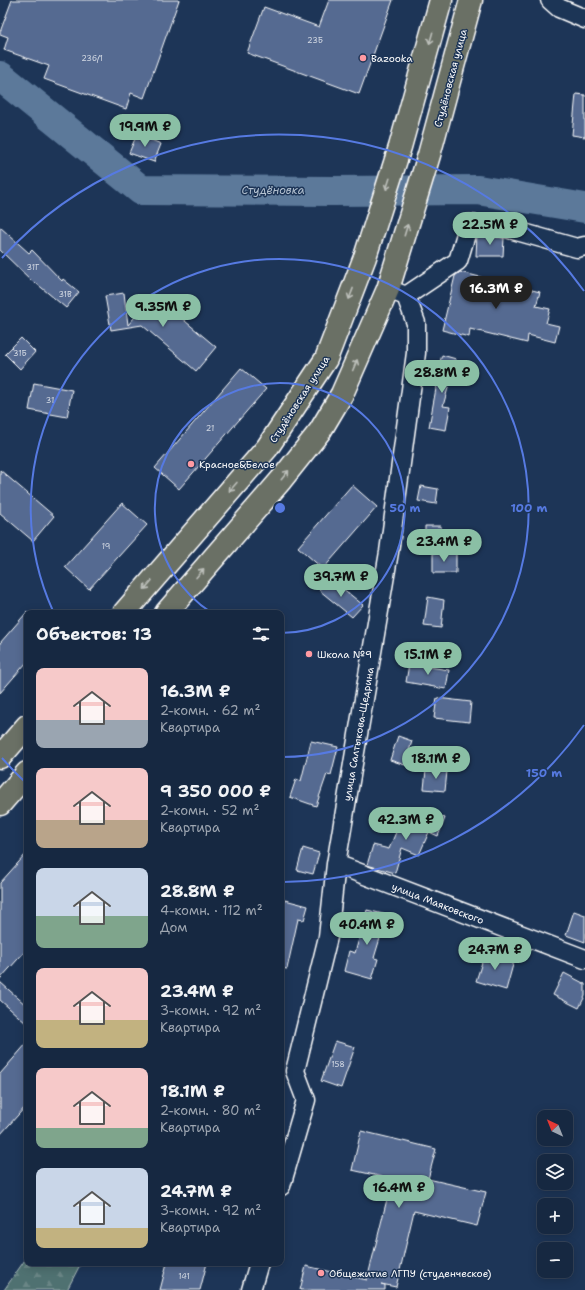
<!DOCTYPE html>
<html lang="ru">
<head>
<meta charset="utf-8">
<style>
  body { margin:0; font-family:"Shantell Sans",sans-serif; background:#23344c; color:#f1f3f6; height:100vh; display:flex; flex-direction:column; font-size:15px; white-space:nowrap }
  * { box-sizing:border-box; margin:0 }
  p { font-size:13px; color:#9ea6b1 }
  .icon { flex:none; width:22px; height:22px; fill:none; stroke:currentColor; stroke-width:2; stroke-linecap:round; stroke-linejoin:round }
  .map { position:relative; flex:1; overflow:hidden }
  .side { position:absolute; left:24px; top:610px; width:260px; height:656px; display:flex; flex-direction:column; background:#162841; border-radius:8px; box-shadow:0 2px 10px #0003,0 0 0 1px #35445a }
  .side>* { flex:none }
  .needle { width:26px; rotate:317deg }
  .tools { position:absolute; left:537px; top:1110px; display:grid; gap:8px }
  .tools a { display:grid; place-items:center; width:36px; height:36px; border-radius:8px; background:#162841; box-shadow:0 2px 10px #0003,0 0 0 1px #35445a; font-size:20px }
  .price { position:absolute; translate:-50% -34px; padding:0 9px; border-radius:14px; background:#8abfa5; color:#111; font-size:13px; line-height:26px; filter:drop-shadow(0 1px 2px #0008) }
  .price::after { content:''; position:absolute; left:50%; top:24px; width:12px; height:9px; margin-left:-6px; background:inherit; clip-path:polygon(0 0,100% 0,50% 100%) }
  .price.selected { background:#222; color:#fff }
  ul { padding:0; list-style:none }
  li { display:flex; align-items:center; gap:12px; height:100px; padding:0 12px }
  li span { display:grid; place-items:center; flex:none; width:112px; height:80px; border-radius:8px; color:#555 }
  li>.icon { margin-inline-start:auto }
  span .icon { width:48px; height:48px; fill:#fffc; stroke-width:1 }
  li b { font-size:17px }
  h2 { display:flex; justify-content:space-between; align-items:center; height:48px; padding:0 12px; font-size:17px }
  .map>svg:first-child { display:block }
</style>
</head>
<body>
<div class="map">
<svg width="585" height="1290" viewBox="0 0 585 1290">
  <defs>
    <pattern id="forest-firs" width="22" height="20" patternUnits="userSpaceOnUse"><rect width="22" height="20" fill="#507171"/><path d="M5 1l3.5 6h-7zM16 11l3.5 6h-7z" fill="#6a8686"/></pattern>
  </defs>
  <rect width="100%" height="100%" fill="#1d3557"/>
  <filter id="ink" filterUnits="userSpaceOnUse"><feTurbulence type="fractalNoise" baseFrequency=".025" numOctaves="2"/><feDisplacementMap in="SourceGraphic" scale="8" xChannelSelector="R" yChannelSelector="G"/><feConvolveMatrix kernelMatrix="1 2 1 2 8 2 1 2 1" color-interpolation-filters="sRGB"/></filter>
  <g filter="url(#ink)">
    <path fill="url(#forest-firs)" stroke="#a8b8b8" d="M27,1257V1263H81L67,1290H4Z"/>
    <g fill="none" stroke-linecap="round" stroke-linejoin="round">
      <path stroke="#5b799a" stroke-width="30" d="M0,76L141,190L332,191L478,190L585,208"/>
    </g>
    <path fill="#556a91" stroke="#fff" d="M12,0H179L144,98L131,93L126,109L44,79L49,66L4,50L8,37L0,34V32Z
      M329,0H393L359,94L247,53L264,7L319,27Z
      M576,94L585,95V137L572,135Z
      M137,134L161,144L154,162L129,153Z
      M0,227L29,253L32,250L62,281L63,279L79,292L66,308L36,283L35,284L0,250Z
      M477,235L504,238L503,256H476Z
      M460,272L540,292L536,306L550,309L546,323L559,326L555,342L528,335L527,343L470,329L469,337L442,330L455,276Z
      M124,293L128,325L154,295L216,347L196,371L142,325L111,330L105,296Z
      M21,338L35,352L20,369L5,354Z
      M442,355L456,359L443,406L450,407L446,430L429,427L437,383L434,382Z
      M241,368L266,389L179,489L155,468Z
      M34,383L72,390L67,417L29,410Z
      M0,470L54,516L33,541L0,513Z
      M352,485L377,507L323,569L298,547Z
      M421,486L438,489L436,504L418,501Z
      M122,503L147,525L89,589L65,567Z
      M425,526H441V543L425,544Z
      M433,553H456V573H433Z
      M330,578L363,605L352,617L319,590Z
      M428,597L444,600L441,628L424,626Z
      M27,612V662L0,693V643Z
      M409,664L449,670L446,689L406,682Z
      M437,698L471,702L469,722L434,718Z
      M398,736L412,741L405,765L390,760Z
      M311,741L338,747L331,775L327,774L316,806L290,797L296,779L301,781Z
      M426,770L447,771L445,791L424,789Z
      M421,809L445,818L438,836L429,832L419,855L402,848L395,873L367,865L373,845L389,849L401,820L409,823L407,829L413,831Z
      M303,848L319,853L313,874L297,870Z
      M27,853V949L0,979V883Z
      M285,900L308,906L304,920L298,919L287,969L281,968V915Z
      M367,910L387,915L374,958L378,959L372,979L344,971L349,951L355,953Z
      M574,911L585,915V942L566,935Z
      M485,953L514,961L506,990L476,981Z
      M564,973L585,984V996L579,1008L553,995Z
      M0,982L27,1006V1024L0,1000Z
      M335,1041L355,1047L341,1088L321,1081Z
      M27,1043V1105L0,1135V1074Z
      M361,1131L436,1149L428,1179L486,1192L477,1226L414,1211L396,1287L381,1284L385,1285V1290H300L306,1266L367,1280L392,1179L352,1170Z
      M167,1263H207L200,1290H160Z"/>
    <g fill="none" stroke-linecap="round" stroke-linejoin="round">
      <defs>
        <path id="street" d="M550,0L559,8L585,19
          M406,296L458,261L469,224L506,228L577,248L585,246
          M336,864L585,959
          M281,1186L306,1100L295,1071L328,937L336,864L389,552L416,353V323L406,296L388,289
          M251,1290L259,1263"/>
        <path id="primary" d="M124,613L267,448L326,359L365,257L400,147L441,0
          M166,613L281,480L320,431L342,394L388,289L429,155L471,0
          M0,757L27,726
          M0,804L27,773"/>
      </defs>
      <use href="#street" stroke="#fff" stroke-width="21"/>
      <use href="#primary" stroke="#fff" stroke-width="25"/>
      <use href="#street" stroke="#1d3557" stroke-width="18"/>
      <use href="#primary" stroke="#6b7065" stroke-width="22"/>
    </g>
    <defs><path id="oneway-shaft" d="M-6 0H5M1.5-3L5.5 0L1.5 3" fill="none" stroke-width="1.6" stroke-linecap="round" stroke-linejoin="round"/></defs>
    <g stroke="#bcbfba">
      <use href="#oneway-shaft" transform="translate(431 38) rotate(106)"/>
      <use href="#oneway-shaft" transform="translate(388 184) rotate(108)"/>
      <use href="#oneway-shaft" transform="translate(406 230) rotate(-73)"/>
      <use href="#oneway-shaft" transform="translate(351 294) rotate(111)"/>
      <use href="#oneway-shaft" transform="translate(355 365) rotate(-67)"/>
      <use href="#oneway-shaft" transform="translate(285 475) rotate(-51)"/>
      <use href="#oneway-shaft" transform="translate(233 487) rotate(131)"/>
      <use href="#oneway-shaft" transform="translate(200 573) rotate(-49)"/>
      <use href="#oneway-shaft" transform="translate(148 585) rotate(131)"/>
    </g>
  </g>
  <g fill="none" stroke="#567ae2" stroke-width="2">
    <path d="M212 613A125 125 0 1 1 281 633"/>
    <path d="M53 611A249 249 0 1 1 282 757"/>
    <path d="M584 725A374 374 0 0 1 283 882M25 782A374 374 0 0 1 2 758M2 258A374 374 0 0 1 584 291"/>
  </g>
  <g fill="#ff9aa2" stroke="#1d3557" stroke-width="1.5">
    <circle cx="363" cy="58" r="4"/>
    <circle cx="191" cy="464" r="4"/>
    <circle cx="309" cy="654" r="4"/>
    <circle cx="321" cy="1273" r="4"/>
  </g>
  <g text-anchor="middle" stroke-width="3" stroke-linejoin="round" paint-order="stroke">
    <g font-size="8" fill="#d4dae4">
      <text x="315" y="43">23Б</text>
      <text x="92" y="61">23б/1</text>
      <text x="33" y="270">31Г</text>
      <text x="65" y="297">31В</text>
      <text x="20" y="356">31Б</text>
      <text x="50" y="403">31</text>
      <text x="210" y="431">21</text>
      <text x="106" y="549">19</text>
      <text x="338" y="1067">158</text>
      <text x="184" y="1279">141</text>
    </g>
    <g font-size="10" fill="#fff" stroke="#1d3557" text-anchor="start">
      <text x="371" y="62">Bazooka</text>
      <text x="199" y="468">Красное&amp;Белое</text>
      <text x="317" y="658">Школа №9</text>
      <text x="329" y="1277">Общежитие ЛГПУ (студенческое)</text>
    </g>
    <g font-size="10" fill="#fff" stroke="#1d3557">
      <text transform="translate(450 78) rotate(-75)" y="4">Студёновская улица</text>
      <text transform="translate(299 399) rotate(-57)" y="4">Студёновская улица</text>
      <text transform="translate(358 734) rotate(-80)" y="4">улица Салтыкова-Щедрина</text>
      <text transform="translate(438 903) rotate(21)" y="4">улица Маяковского</text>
    </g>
    <g font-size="11" font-style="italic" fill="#b5c3d2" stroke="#1d3557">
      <text x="273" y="194">Студёновка</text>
    </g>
  </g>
  <circle cx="280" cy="508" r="6" fill="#567ae2" stroke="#1d3557" stroke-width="2"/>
  <g font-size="12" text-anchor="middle" font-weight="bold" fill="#567ae2" stroke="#1d3557" stroke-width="3" stroke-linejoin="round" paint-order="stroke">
    <text x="405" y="512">50 m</text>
    <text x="529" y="512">100 m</text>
    <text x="544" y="777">150 m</text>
  </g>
</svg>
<div class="tools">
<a><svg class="needle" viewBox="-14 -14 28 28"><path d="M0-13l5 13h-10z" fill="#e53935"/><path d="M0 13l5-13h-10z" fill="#9ea6b1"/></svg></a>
<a><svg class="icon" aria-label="layers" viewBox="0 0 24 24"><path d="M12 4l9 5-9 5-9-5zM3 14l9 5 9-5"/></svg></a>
<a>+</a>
<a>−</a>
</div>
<b class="price" style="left:145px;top:148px">19.9M ₽</b>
<b class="price" style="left:490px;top:246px">22.5M ₽</b>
<b class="price selected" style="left:496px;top:310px">16.3M ₽</b>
<b class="price" style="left:163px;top:328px">9.35M ₽</b>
<b class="price" style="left:442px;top:394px">28.8M ₽</b>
<b class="price" style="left:444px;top:563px">23.4M ₽</b>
<b class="price" style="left:341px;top:598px">39.7M ₽</b>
<b class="price" style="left:428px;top:676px">15.1M ₽</b>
<b class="price" style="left:436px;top:780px">18.1M ₽</b>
<b class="price" style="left:406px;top:841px">42.3M ₽</b>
<b class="price" style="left:367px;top:946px">40.4M ₽</b>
<b class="price" style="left:495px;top:971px">24.7M ₽</b>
<b class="price" style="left:399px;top:1209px">16.4M ₽</b>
<section class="side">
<h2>Объектов: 13<svg class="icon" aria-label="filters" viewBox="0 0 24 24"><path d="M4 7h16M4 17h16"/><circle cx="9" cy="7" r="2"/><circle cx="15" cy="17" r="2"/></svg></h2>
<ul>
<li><span style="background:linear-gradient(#f6c9c9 65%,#9aa5b1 0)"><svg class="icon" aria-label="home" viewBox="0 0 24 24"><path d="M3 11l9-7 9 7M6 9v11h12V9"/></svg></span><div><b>16.3M ₽</b><p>2-комн. · 62 m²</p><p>Квартира</p></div></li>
<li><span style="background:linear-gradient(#f6c9c9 65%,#b9a48a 0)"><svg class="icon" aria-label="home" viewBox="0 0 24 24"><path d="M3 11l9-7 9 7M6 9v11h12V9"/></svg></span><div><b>9 350 000 ₽</b><p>2-комн. · 52 m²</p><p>Квартира</p></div></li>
<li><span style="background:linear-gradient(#c9d6e8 60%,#7fa58c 0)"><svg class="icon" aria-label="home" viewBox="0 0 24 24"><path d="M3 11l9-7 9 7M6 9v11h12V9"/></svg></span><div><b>28.8M ₽</b><p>4-комн. · 112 m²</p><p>Дом</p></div></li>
<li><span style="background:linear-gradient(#f6c9c9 65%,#c2b280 0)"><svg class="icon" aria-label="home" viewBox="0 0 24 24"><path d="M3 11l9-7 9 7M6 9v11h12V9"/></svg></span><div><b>23.4M ₽</b><p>3-комн. · 92 m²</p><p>Квартира</p></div></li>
<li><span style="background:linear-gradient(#f6c9c9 75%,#7fa58c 0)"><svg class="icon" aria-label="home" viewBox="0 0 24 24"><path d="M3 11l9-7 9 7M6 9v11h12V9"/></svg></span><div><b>18.1M ₽</b><p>2-комн. · 80 m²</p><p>Квартира</p></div></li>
<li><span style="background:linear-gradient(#c9d6e8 75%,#c2b280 0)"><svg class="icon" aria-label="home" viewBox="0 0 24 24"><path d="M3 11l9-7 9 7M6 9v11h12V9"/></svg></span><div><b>24.7M ₽</b><p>3-комн. · 92 m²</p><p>Квартира</p></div></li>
</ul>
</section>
</div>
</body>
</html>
